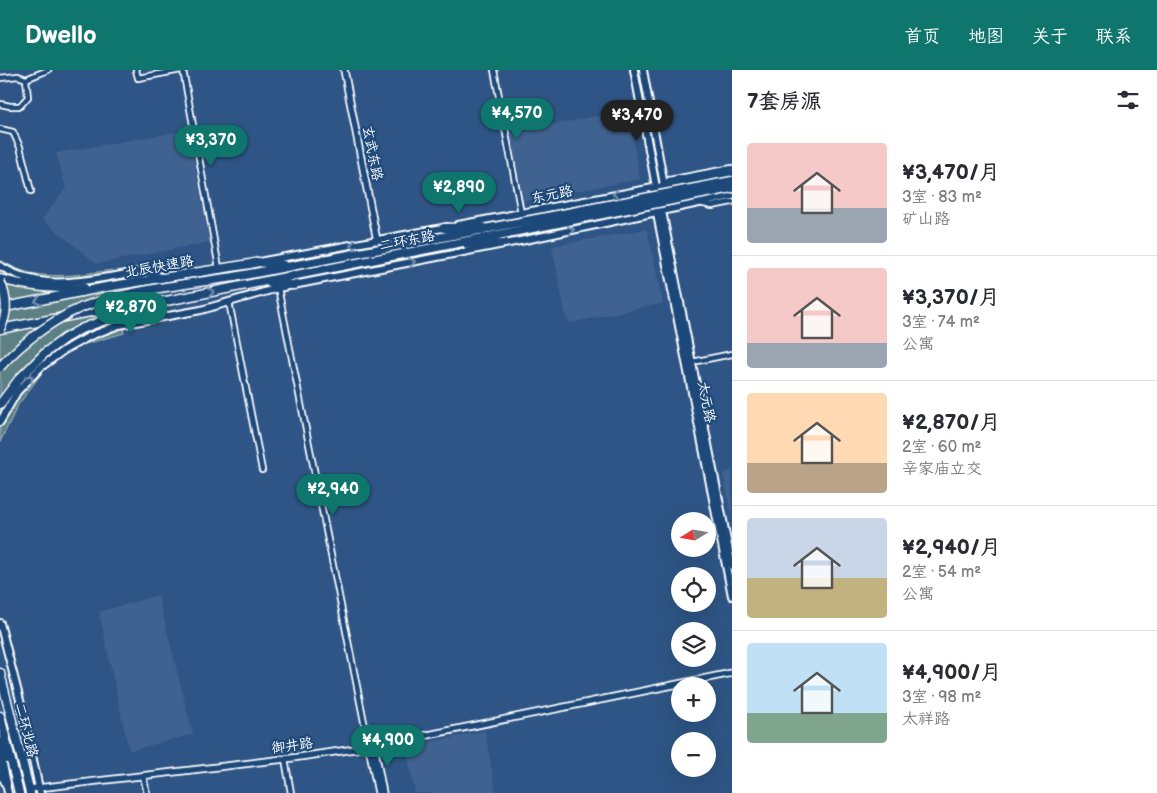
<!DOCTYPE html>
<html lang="zh">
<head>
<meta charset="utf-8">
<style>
  body { margin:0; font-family:"Balsamiq Sans","LXGW WenKai TC",sans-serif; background:#f7f7f7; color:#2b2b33; height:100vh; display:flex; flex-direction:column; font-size:19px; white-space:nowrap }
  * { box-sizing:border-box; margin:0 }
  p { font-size:16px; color:#7c7c81 }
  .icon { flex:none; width:28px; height:28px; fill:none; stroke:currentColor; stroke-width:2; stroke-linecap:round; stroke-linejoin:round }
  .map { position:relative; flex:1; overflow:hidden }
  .drawer { display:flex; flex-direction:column; background:#fff; width:425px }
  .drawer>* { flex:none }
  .needle { width:32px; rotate:259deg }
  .controls { position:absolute; left:671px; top:442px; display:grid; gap:10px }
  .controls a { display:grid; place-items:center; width:45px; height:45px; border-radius:50%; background:#fff; box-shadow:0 5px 20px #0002; font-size:25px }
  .price { position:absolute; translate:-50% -42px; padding:0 11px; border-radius:18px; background:#0f766e; color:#fff; font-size:16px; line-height:32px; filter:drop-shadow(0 1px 2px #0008) }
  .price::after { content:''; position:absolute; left:50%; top:30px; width:15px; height:11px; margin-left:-8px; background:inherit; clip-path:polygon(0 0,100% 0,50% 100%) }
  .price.selected { background:#222; color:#fff }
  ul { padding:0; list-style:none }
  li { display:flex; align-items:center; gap:15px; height:125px; padding:0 15px }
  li+li { border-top:1px solid #e1e1e2 }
  li span { display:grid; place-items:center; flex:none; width:140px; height:100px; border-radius:5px; color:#555 }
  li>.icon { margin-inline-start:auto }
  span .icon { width:60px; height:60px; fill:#fffc; stroke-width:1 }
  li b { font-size:21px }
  h2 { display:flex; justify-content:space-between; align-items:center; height:60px; padding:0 15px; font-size:21px }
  header { display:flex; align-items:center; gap:30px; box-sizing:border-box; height:70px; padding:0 25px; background:#0f766e; color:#fff }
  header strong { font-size:24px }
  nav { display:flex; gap:28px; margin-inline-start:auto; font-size:18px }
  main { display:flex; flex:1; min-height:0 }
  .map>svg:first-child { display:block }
</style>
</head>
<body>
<header>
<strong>Dwello</strong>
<nav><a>首页</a><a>地图</a><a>关于</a><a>联系</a></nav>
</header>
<main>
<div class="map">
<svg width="732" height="723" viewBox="0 0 732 723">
  <rect width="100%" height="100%" fill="#2e5585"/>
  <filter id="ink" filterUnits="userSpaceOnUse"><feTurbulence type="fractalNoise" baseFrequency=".02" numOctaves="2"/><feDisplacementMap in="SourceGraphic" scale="10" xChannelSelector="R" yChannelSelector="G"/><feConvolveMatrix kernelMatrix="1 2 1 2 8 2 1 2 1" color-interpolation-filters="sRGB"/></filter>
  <g filter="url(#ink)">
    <path fill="#3f6290" d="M628,40L640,109L524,131L510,63Z
      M188,60L210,172L97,194L42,149L66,118L56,83Z
      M647,159L663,233L571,253L566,248L552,176Z
      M732,400V448L723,404Z
      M158,525L193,664L129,681L99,542Z
      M485,661L496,723H415L406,677Z"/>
    <path fill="#5c8084" stroke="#aec0c2" d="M0,190C6,193 12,197 18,199C47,211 83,204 113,200L124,263L75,277L44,300L18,335L0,372Z"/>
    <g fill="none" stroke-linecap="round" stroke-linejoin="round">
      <defs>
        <path id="minor" d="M136,0L138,8L181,0
          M183,0L219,198
          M494,0L521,143
          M0,8L18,6L26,9L48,0
          M0,34L10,36H20L28,27L26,9
          M0,59L13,62L20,77L31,121
          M664,115L669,110L732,98
          M700,133L712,136L732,132
          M278,218L369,677
          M229,232L262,400
          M692,292L732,284
          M285,689L291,723
          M143,706L147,723"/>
        <path id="tertiary" d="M344,0L377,171
          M374,676L383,723
          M369,677L378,723
          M29,719L285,689L369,677L732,603"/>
        <path id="secondary" d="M634,0L656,117V129
          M643,0L664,115
          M656,139L732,526
          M662,141L732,496
          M458,155L732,103
          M264,191L448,157
          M0,196C36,218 69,214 109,207C118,206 129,203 139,202C147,202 155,205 162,207
          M0,352L17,322L41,297L64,280L90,266L119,255L201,240L278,218L525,170L732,126
          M0,553L22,638L40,723
          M0,705L6,713L8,723"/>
        <path id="trunk" d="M444,158L482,157
          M467,174L505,173
          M234,207L547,147
          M0,209C29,217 53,219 84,218
          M270,213L294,215
          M0,238L106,217L250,194L258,192L283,195
          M0,259L96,241L146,235L548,155
          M0,334L19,309L46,282L65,268L81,259L134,239
          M0,603L30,723
          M0,646L19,723
          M0,672L6,689
          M0,686L6,713"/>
      </defs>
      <use href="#minor" stroke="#fff" stroke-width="8"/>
      <use href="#tertiary" stroke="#fff" stroke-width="9"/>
      <use href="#secondary" stroke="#fff" stroke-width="10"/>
      <use href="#trunk" stroke="#fff" stroke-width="11"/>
      <use href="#minor" stroke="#1f4a7a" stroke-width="4.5"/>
      <use href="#tertiary" stroke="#1f4a7a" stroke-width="5.5"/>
      <use href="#secondary" stroke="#1f4a7a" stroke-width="6"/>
      <use href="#trunk" stroke="#1f4a7a" stroke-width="8"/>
      <defs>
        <path id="trunk-bridge" d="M547,147L732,111
          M548,155L732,118
          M0,211C7,227 8,244 0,259
          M0,297C23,271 61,243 94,233C139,219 187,214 234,207"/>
      </defs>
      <use href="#trunk-bridge" stroke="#fff" stroke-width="11" stroke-linecap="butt"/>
      <use href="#trunk-bridge" stroke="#1f4a7a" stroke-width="8"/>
    </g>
    <defs><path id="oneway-chevron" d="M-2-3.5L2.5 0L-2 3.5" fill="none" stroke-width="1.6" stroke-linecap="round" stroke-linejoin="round" transform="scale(1.25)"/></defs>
    <g stroke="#7992af">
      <use href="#oneway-chevron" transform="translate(616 124) rotate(169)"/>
      <use href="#oneway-chevron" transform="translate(571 160) rotate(-12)"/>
      <use href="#oneway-chevron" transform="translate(353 175) rotate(170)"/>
      <use href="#oneway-chevron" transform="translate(412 192) rotate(-11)"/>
      <use href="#oneway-chevron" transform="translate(211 222) rotate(-11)"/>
      <use href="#oneway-chevron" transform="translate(38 231) rotate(169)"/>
      <use href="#oneway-chevron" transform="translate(30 308) rotate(-46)"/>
    </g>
  </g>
  <g text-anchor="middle" stroke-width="4.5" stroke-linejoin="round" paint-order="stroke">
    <g font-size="14" fill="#fff" stroke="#1f4a7a">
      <text transform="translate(373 83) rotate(79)" y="5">玄武东路</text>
      <text transform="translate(552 124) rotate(-11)" y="5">东元路</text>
      <text transform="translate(407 170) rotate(-11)" y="5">二环东路</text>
      <text transform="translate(159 196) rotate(-10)" y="5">北辰快速路</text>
      <text transform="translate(707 332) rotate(79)" y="5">太元路</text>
      <text transform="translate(27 660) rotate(76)" y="5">二环北路</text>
      <text transform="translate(292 675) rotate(-8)" y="5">御井路</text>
    </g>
  </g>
</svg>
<div class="controls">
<a><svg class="needle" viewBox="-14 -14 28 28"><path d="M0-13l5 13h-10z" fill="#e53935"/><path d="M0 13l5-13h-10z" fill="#7c7c81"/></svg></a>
<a><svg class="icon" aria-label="locate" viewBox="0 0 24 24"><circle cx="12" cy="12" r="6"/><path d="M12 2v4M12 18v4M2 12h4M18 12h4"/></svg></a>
<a><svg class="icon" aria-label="layers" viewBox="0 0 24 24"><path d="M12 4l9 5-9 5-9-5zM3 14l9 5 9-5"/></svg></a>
<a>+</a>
<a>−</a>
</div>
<b class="price" style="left:517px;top:70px">¥4,570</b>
<b class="price selected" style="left:637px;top:72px">¥3,470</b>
<b class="price" style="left:211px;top:97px">¥3,370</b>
<b class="price" style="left:459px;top:144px">¥2,890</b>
<b class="price" style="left:131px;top:264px">¥2,870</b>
<b class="price" style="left:333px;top:446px">¥2,940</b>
<b class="price" style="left:388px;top:697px">¥4,900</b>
</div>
<section class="drawer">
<h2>7套房源<svg class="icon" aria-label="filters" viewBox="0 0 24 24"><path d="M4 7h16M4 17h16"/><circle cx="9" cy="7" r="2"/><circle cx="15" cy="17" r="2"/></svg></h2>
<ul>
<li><span style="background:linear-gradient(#f6c9c9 65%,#9aa5b1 0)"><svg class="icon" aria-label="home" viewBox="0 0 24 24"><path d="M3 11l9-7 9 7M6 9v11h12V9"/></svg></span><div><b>¥3,470/月</b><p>3室 · 83 m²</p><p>矿山路</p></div></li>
<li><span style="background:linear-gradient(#f6c9c9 75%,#9aa5b1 0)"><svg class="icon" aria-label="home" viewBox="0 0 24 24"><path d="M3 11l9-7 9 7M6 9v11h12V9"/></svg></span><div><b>¥3,370/月</b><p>3室 · 74 m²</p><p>公寓</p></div></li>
<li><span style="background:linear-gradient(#ffd9b3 70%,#b9a48a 0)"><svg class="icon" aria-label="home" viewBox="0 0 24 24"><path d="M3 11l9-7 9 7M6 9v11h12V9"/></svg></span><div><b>¥2,870/月</b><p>2室 · 60 m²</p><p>辛家庙立交</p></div></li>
<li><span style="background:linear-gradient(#c9d6e8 60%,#c2b280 0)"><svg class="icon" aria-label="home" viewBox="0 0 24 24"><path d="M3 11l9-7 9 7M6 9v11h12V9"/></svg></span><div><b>¥2,940/月</b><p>2室 · 54 m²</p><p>公寓</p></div></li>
<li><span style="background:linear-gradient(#bfe0f5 70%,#7fa58c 0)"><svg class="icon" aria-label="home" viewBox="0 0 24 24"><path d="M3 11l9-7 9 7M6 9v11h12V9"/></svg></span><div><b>¥4,900/月</b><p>3室 · 98 m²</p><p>太祥路</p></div></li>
</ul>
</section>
</main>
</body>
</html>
